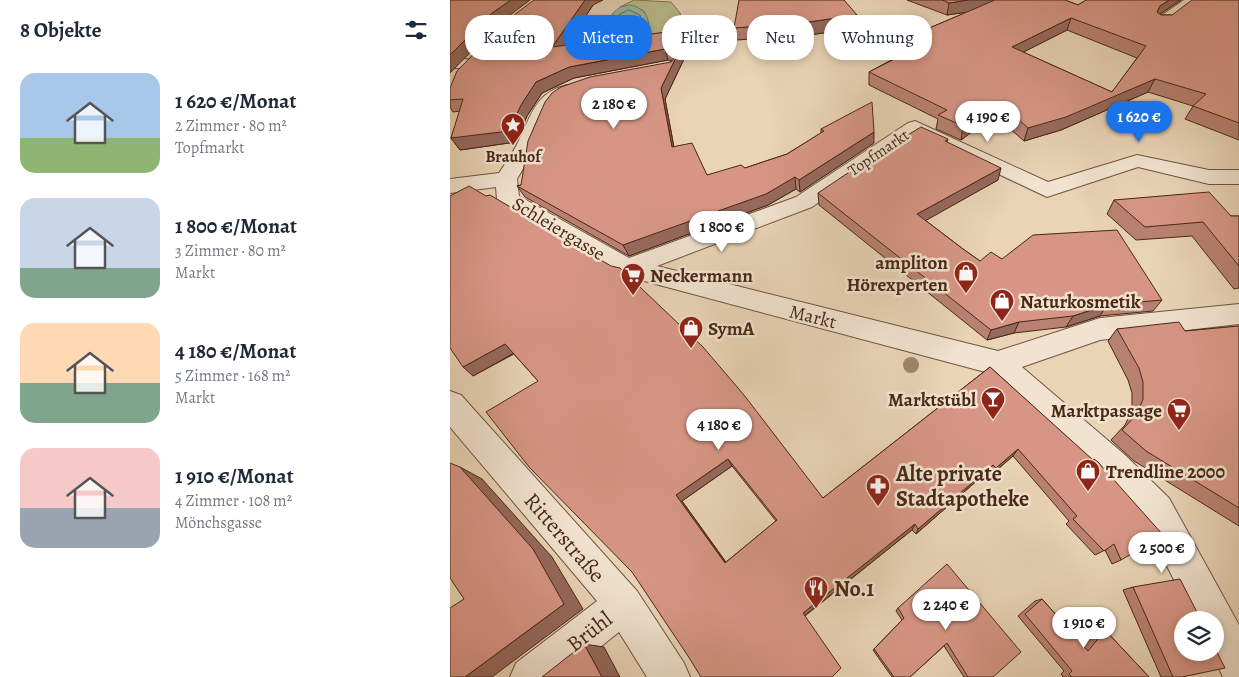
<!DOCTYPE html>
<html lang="de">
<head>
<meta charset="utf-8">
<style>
  body { margin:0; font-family:Alegreya,serif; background:#f2f2f3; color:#1f2937; height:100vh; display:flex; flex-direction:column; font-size:19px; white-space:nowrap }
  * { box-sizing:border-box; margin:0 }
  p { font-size:16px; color:#747a83 }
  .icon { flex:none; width:28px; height:28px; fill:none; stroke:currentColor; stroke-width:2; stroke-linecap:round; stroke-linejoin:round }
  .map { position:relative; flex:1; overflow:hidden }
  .side { display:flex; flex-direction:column; background:#fff; width:450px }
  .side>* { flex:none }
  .guide { position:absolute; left:15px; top:15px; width:475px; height:45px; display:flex; gap:10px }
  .buttons { position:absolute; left:724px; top:611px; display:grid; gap:10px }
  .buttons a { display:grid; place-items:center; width:50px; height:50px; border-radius:50%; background:#fff; box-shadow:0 2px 8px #0003; font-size:25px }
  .price { position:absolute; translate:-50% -42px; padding:0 11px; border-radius:18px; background:#fff; color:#222; font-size:16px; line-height:32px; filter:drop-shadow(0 1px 2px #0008) }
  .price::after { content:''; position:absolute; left:50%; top:30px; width:15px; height:11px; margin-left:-8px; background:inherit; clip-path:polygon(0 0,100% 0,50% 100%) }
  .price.on { background:#1a73e8; color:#fff }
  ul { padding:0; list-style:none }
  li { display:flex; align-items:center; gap:15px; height:125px; padding:0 20px }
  li span { display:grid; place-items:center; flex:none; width:140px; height:100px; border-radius:15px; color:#555 }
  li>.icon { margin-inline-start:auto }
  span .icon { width:60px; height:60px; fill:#fffc; stroke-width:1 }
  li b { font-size:21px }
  h2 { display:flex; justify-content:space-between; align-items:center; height:60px; padding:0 20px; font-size:21px }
  .chip { padding:0 18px; border-radius:20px; background:#fff; box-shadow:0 2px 8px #0003; font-size:18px; line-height:45px }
  .chip.on { background:#1a73e8; color:#fff }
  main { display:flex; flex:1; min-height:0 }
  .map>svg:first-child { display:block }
</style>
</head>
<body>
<main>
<section class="side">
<h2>8 Objekte<svg class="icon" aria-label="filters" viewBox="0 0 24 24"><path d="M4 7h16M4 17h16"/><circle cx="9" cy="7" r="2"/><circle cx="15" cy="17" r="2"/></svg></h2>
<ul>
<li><span style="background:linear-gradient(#a9c7e8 65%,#8fb573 0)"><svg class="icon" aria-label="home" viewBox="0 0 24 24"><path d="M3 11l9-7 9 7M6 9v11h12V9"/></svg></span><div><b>1 620 €/Monat</b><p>2 Zimmer · 80 m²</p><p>Topfmarkt</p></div></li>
<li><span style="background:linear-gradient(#c9d6e8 70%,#7fa58c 0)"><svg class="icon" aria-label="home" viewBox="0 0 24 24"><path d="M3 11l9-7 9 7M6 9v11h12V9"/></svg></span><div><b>1 800 €/Monat</b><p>3 Zimmer · 80 m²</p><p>Markt</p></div></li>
<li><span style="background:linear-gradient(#ffd9b3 60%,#7fa58c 0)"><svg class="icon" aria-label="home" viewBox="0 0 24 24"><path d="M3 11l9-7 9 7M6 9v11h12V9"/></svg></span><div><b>4 180 €/Monat</b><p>5 Zimmer · 168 m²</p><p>Markt</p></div></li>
<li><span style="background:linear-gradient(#f6c9c9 60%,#9aa5b1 0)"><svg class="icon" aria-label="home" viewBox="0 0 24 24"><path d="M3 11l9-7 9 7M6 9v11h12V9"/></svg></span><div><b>1 910 €/Monat</b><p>4 Zimmer · 108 m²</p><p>Mönchsgasse</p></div></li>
</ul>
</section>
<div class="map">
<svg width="789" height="677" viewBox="0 0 789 677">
  <rect width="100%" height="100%" fill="#e9d4b6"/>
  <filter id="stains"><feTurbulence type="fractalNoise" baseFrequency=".004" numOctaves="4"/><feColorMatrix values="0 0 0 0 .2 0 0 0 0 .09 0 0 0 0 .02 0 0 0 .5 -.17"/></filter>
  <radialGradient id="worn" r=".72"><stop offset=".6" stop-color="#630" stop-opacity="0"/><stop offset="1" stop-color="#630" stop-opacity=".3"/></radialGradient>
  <path fill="#babc8b" stroke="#827250" d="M184,0L221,2L230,13L235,33L153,42L147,38V31L160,16L162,21L155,30L199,24L194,11L184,6L170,7Z"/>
  <path fill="#99b9a8" stroke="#797f6e" d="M179,5C193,7 201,17 198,31C189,37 163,42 154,36L162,21V14L170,7Z"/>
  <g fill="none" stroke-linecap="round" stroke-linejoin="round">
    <path stroke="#71705f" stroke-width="1" d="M179,10L190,15L194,27L163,32L167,16Z"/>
    <defs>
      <path id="minor" d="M734,0H750L715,26H705L703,23L705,20Z
        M0,58L27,60L29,64L27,68H0Z
        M117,85L123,86L126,90L123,94L106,103L97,117L89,141L67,179L69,196L179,258L346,197L458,123L465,121L598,182L687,155L759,170H789V184H759L688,167L597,197L466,135L362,207L207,266L548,351L650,318L789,304V324L650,340L572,367L675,455L719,498L789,625V677H773L761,652H765V620H744L695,522L651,477L539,373L168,274L50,205L47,200L46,187L0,193V179L49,173C56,162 64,152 69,140C82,114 85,93 117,85Z
        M0,391L11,395L187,591L234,663L240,677H197L169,632L113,677H60L66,663L147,601L0,427Z"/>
    </defs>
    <use href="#minor" stroke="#71533e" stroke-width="2"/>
    <use href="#minor" fill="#f1e3d0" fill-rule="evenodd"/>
  </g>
  <g fill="#9e866b">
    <circle cx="274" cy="46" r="4.5"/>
    <circle cx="461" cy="365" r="8"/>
  </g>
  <path fill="#b98172" stroke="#492816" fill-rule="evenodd" d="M457,0H615L628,5L636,0H731L710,14L711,15H722L789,0V140L735,119L743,106L698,92L611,130L574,141L544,115L511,140L486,129L488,119L419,85V72L445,58L441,57L442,44L517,12L497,15ZM617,30L687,58L662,92L573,52Z
    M143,5L116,46L240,29L243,40L215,99L224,147L257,175L295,168L337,154L371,133V129L424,143L350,192L346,189L318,205L179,256L75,197L67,186L71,185L222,61L218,60L124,78L92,93L77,116L66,142L10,150L1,138L10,111L3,112L0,107V88Z
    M407,15L406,28L353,36L286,40L284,28Z
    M498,139L497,142L548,180L475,220L513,249L530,261L552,259L712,300L703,311L650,316L616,327L564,333L537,340L369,205L368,193Z
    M0,196L373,498L540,367L642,460L671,560L662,564L655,550L645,555L616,524L619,521L563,456L541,475L538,471L466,534L462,530L355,616L382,677L88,381L64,354L23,376ZM282,466L326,521L276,562L232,501Z
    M664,200L781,216H789V288L784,289L742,236L686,240L657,214Z
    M789,326V526L684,461L661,440L675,425L682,410V393L678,380L658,341L667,329L735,331Z
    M683,587L732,677H711L673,590Z
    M592,599L634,646L646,632L655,630L699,677H613L611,674L614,671L568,616L585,601Z
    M448,608L543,677H514L494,646L460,677H442L423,650L452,620L446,611Z"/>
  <path fill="#96695d" stroke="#492816" d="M61,0H80L48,24L0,73V55L42,13Z
    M135,0H153L143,5L107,58L102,47Z
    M518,0H548L546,8L497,15L499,3Z
    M719,0H731L704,18L710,6Z
    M407,15L406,28L353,36L352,23Z
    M621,18L617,30L558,60L562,47Z
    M240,29L243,40L215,99L226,159L222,147L211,88Z
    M215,49L218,60L124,78L92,93L77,116L66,142L10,150L1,138L71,105L86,82L119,67Z
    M705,79L698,92L611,130L574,141L578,128Z
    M548,101L544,115L511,140L513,126Z
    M424,132V143L350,192L349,180Z
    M551,168L548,180L466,226L467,214Z
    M345,177L346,189L318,205L179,256L173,245Z
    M657,305L650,316L616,327L623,316Z
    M569,322L564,333L537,340L541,330Z
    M55,344L64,353L23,376L13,367Z
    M568,449L563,456L541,475L546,468Z
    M278,459L282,466L232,501L279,567L275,563L226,495Z
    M543,465L538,471L466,534L468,529Z
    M10,467L32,479L102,557L133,609L42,677H15L114,604Z
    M465,524L462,530L354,616L353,613Z
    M134,644L154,647L170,677H152Z"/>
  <path fill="#d79685" stroke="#492816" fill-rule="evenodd" d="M0,0H61L42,13L0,55Z
    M84,0H135L102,47L240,29L211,88L222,147L242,143L257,175L291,165L295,168L337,154L374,131L371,129L422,102L424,132L349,180L345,177L316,194L173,245L67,186L71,185L78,141L95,102L102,93L111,87L140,77L221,62L225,57L223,51L215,49L119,67L86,82L71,105L59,131L1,138L13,99L0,100V88L7,71L55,22Z
    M289,0H394L407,15L352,23L284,28Z
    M492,0H518L499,3Z
    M545,0H615L628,5L636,0H719L710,6L707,12L711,15H722L742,0H789V123L743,106L756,94L705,79L616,117L578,128L548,101L513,126L488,115L497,110L419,72L460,51L442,44ZM621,18L696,46L662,92L562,47Z
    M471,127L498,139L495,141L551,168L467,214L513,249L530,261L541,252L552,259L583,235L667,230L712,300L657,305L623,316L569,322L541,330L368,193L426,154Z
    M19,186L36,196L40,195L161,266L170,268L253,347L294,395L373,498L540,367L643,460L644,459L648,462L713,535L671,560L664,544L654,551L623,519L627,516L568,449L546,468L543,465L468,529L465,524L353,613L391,668L382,677H251L238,656L182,572L79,467L36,412L88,381L55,344L13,367L0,348V196ZM278,459L327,520L275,563L226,495Z
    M759,192L781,216H789V266L753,222L695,227L664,200Z
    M729,322L735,331L789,326V508L696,451L672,430L687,414L693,399V382L689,368L667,329Z
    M0,463L10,467L83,549L114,604L15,677H0V608L14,599L0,578Z
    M497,564L571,652L543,677H518L497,643L460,677H444L424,649L454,618L448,608Z
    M730,579L751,620H732V652H765V648L775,668L732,677H723L683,587Z
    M592,599L638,651L655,630L699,677H622L619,674L622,671L575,614Z
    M134,644L152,677H92Z"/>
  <defs>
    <symbol id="sight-pin" viewBox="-11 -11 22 30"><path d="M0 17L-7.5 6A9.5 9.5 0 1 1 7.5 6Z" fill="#8f2418" stroke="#f1e3d0"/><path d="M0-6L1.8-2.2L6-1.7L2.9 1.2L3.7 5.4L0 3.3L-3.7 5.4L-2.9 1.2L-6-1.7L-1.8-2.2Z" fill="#fff"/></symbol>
    <symbol id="shop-pin" viewBox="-11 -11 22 30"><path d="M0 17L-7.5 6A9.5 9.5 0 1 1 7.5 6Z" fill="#8f2418" stroke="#f1e3d0"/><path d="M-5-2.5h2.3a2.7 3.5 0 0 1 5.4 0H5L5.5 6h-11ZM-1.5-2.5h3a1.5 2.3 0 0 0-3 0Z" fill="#fff"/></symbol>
    <symbol id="supermarket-pin" viewBox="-11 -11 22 30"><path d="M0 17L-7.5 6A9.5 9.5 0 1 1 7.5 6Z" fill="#8f2418" stroke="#f1e3d0"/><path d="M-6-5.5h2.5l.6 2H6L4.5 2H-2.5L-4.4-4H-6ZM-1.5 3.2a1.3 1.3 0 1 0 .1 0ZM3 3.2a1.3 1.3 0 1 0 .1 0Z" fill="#fff"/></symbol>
    <symbol id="bar-pin" viewBox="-11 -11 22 30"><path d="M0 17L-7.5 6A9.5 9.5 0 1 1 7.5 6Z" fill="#8f2418" stroke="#f1e3d0"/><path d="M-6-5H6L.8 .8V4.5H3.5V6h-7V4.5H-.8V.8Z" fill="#fff"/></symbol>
    <symbol id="pharmacy-pin" viewBox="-11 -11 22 30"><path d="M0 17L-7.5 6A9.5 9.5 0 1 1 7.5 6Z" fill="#8f2418" stroke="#f1e3d0"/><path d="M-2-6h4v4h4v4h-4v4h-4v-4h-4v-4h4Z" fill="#fff"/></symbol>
    <symbol id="restaurant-pin" viewBox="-11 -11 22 30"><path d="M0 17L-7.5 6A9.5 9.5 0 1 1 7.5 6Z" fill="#8f2418" stroke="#f1e3d0"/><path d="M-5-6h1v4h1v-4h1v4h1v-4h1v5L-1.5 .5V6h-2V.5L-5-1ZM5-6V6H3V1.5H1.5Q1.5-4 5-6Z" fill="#fff"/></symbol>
  </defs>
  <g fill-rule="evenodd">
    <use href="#sight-pin" x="49" y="111" width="28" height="38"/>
    <use href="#shop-pin" x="502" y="259" width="28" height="38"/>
    <use href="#supermarket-pin" x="169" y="261" width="28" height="38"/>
    <use href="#shop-pin" x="538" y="287" width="28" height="38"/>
    <use href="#shop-pin" x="227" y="314" width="28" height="38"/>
    <use href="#bar-pin" x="529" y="385" width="28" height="38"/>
    <use href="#supermarket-pin" x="715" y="396" width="28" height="38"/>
    <use href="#shop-pin" x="624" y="457" width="28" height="38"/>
    <use href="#pharmacy-pin" x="414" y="472" width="28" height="38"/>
    <use href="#restaurant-pin" x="352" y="574" width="28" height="38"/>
  </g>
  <g text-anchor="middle" stroke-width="5" stroke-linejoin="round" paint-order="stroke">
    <g font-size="16" fill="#492816" stroke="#f1e3d0">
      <text transform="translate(428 152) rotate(-34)" y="6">Topfmarkt</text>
    </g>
    <g font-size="16" font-weight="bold" fill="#492816" stroke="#f1e3d0">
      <text x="63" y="162">Brauhof</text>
    </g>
    <g font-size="19" fill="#492816" stroke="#f1e3d0">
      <text transform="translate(109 228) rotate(31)" y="7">Schleiergasse</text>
      <text transform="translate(363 316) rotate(14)" y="7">Markt</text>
    </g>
    <g font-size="19" font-weight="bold" fill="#492816" stroke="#f1e3d0" text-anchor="start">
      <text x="498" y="269" text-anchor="end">ampliton<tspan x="498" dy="22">Hörexperten</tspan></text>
      <text x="200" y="282">Neckermann</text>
      <text x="570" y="308">Naturkosmetik</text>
      <text x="258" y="335">SymA</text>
      <text x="526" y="406" text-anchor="end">Marktstübl</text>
      <text x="712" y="417" text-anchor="end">Marktpassage</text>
      <text x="656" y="478">Trendline 2000</text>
    </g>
    <g font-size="22" font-weight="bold" fill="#492816" stroke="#f1e3d0" text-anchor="start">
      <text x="446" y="481">Alte private<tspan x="446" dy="25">Stadtapotheke</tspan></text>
      <text x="384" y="596">No.1</text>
    </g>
    <g font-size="22" fill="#492816" stroke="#f1e3d0">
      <text transform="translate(115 537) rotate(49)" y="8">Ritterstraße</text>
      <text transform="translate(139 631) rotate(-38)" y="8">Brühl</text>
    </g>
  </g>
  <rect width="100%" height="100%" filter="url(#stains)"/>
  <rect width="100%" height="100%" fill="url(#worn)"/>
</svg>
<div class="buttons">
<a><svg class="icon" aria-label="layers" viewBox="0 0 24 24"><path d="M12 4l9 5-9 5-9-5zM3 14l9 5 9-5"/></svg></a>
</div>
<b class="price" style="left:164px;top:130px">2 180 €</b>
<b class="price" style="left:538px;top:143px">4 190 €</b>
<b class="price on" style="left:689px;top:143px">1 620 €</b>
<b class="price" style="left:272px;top:253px">1 800 €</b>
<b class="price" style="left:269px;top:451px">4 180 €</b>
<b class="price" style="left:712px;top:574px">2 500 €</b>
<b class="price" style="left:496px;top:631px">2 240 €</b>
<b class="price" style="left:634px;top:649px">1 910 €</b>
<div class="guide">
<a class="chip">Kaufen</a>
<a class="chip on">Mieten</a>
<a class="chip">Filter</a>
<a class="chip">Neu</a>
<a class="chip">Wohnung</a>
</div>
</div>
</main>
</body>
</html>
